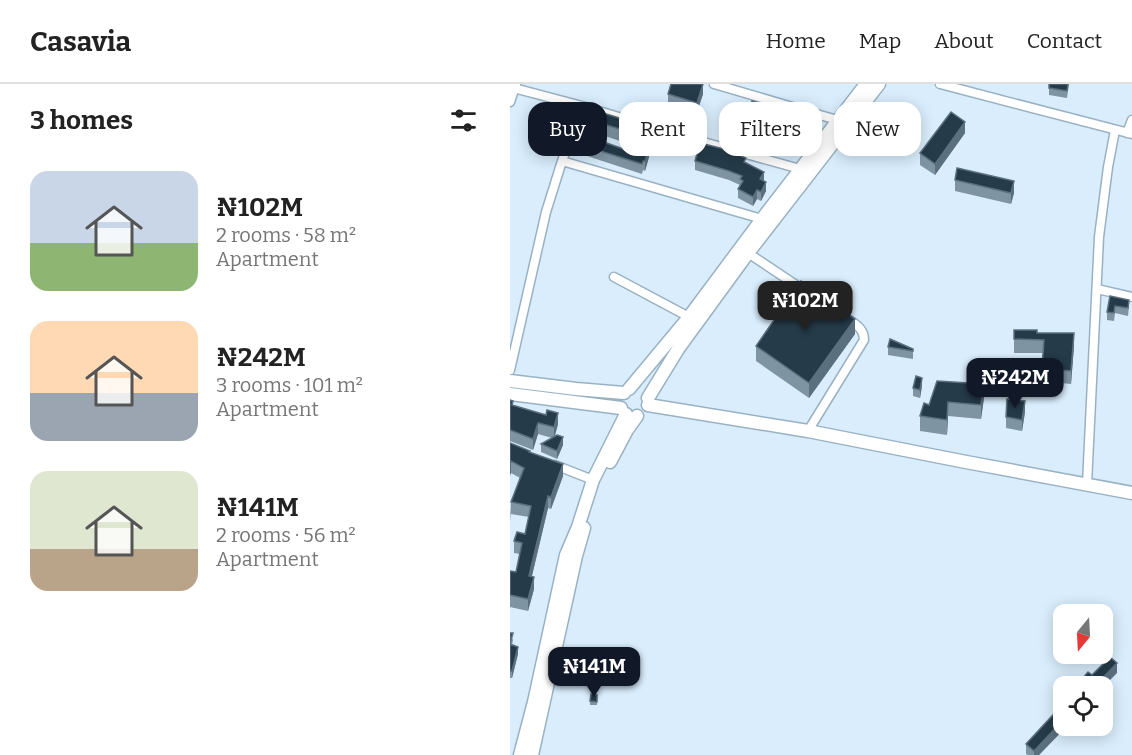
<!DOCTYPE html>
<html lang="en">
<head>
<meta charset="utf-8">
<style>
  body { margin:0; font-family:Bitter,serif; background:#f2f2f2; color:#222; height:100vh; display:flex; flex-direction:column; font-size:22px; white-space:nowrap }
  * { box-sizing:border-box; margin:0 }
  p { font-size:20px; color:#767676 }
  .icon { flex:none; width:33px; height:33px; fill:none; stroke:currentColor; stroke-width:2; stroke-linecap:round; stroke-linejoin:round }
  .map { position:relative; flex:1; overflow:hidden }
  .panel { display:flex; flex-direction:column; background:#fff; width:510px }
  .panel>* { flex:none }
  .guide { position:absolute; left:18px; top:18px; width:513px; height:54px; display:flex; gap:12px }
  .needle { width:39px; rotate:198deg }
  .fabs { position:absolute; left:543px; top:520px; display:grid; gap:12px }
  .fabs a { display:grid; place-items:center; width:60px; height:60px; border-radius:12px; background:#fff; box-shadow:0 3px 15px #0003; font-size:30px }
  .price { position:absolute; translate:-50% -51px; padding:0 14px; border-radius:12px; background:#111827; color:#fff; font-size:20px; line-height:39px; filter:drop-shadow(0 2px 3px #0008) }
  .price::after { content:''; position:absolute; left:50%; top:36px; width:18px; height:14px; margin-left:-9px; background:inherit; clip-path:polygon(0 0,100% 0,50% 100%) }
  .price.on { background:#222; color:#fff }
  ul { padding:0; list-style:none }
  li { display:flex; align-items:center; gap:18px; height:150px; padding:0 30px }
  li span { display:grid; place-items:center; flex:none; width:168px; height:120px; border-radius:18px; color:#555 }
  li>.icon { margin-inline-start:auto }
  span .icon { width:72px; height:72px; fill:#fffc; stroke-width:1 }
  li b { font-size:26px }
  h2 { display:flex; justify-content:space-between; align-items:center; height:72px; padding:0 30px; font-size:26px }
  .pill { padding:0 21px; border-radius:18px; background:#fff; box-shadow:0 3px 15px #0003; font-size:21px; line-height:54px }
  .pill.on { background:#111827; color:#fff }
  header { display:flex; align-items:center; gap:36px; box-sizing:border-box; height:84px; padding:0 30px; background:#fff; border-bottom:2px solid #e0e0e0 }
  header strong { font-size:28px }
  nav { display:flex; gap:33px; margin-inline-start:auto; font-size:21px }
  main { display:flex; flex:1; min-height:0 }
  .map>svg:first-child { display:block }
</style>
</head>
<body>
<header>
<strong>Casavia</strong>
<nav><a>Home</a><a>Map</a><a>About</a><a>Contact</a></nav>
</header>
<main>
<section class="panel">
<h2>3 homes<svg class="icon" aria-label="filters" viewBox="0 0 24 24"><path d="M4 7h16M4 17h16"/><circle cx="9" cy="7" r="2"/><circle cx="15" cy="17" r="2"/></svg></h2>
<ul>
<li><span style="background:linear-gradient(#c9d6e8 60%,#8fb573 0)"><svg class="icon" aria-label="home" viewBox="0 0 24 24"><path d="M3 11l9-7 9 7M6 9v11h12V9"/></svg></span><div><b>₦102M</b><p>2 rooms · 58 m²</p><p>Apartment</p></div></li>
<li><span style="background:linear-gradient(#ffd9b3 60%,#9aa5b1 0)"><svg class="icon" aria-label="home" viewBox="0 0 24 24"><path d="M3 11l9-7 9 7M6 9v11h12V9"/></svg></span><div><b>₦242M</b><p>3 rooms · 101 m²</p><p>Apartment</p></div></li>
<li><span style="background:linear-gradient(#dfe7d0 65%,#b9a48a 0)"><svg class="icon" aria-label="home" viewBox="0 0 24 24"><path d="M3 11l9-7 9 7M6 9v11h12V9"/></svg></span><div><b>₦141M</b><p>2 rooms · 56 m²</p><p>Apartment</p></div></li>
</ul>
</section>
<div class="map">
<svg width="622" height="671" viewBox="0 0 622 671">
  <rect width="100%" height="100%" fill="#d9edfc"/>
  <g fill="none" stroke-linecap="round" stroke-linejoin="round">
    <defs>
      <path id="street" d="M204,0L327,36
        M430,0L622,50
        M0,3L72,22L179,54L290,85
        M0,18L6,0
        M617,49L622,36
        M52,77L252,135
        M238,169L295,207
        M104,193L179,233
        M587,205L622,213
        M0,286L36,128L52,77L72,22
        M298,347L354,256C354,244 345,240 336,234
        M45,381L83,396
        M577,400L589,153L598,83L605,46"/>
      <path id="secondary" d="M0,297L66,305L114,309
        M119,305L179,233L252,135L356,0
        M0,310L111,324
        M138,314L168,265L238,169L369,0
        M138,321L298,347L456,378L622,409
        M100,378L117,346L127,332
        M10,671L24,618L56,471L68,443L83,396L116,330
        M22,671L66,472L74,444"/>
    </defs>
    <use href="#street" stroke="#99b2c3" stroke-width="11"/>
    <use href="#secondary" stroke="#99b2c3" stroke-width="15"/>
    <use href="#street" stroke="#fff" stroke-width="8"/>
    <use href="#secondary" stroke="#fff" stroke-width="12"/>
  </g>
  <path fill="#7f94a2" d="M539,0H559L557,14L539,11Z
    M158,10H193L187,28L158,20Z
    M80,25L116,48L113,58L77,46V35Z
    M263,27L293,48L284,72L264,64L262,69L256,67V56L259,48L238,41V31Z
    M455,49L425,91L410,81V69Z
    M71,61L139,73L135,87L133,86L132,90L71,70Z
    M185,77L236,78L254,97L256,107L251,117L247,115L243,122L228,114V105L230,101L219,96L185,86Z
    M445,96L504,109L501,120L445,107Z
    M600,212L619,223L618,232L605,229L604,237L597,236V228Z
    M504,246L564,262L561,300L532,297L533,269H504Z
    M345,250L299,314L246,277V262Z
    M378,263L403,265V275L378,271Z
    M412,302L410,314L403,312V304Z
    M474,314L471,335L438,332L437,351L410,347V332L419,321Z
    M0,316L3,321L48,340L45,352L53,361L47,375L31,368V360L42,354L28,350L23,366L0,357Z
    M515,328L512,347L496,344V333Z
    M0,359L20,368L53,392L41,425L38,424L22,492L24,505L18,527L0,523V487L6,488L10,470L4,469V457L15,450L19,433L1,430L0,438L1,418L10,394L1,389Z
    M0,549L3,556L2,561L8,570L2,594H0Z
    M87,615V621H80V617Z
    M554,642H557L529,671H518L516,670V660Z"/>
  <path fill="#5b707f" d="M193,0V10L187,28V19Z
    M116,36V48L113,58V46Z
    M293,37V48L284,72V61Z
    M455,38V49L425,91V80Z
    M264,54V64L262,69V58Z
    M139,64V73L135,87V77Z
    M254,88V97L250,95Z
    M504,97V109L501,120V109Z
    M256,98V107L251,117V108Z
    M247,106V115L243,122V113Z
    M345,235V250L299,314V299Z
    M564,249V262L561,300V287Z
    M412,294V302L410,314V306Z
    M474,300V314L471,335V321Z
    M515,317V328L512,347V336Z
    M438,318V332L437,351V336Z
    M48,329V340L44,354V343Z
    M28,339V350L23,366V355Z
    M53,353V361L47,375V367Z
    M1,377V389L0,392V380Z
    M53,380V392L41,425V413Z
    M38,412V424L19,504V492Z
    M24,493V505L18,527V515Z
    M8,563V570L2,594V587Z
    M607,579V589L592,604V603H584Z
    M554,635V642H557L529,671H524V667Z"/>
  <path fill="#253b49" stroke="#5b707f" stroke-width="1.5" d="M161,0H193L187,19L158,10Z
    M539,0H558L557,7L539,4Z
    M242,17L263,23L262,26L293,37L284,61L264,54L262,58L256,56L263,38L238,31Z
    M80,25L116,36L113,46L77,35Z
    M441,28L455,38L425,80L410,69Z
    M74,51L122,68L123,66L130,68L132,62L139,64L135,77H133L132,80L71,61Z
    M190,59L218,66L236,74L234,78L254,88L250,95L256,98L251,108L247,106L243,113L228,105L233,97L230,95L232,92L219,87L185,77Z
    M447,84L504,97L501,109L445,96Z
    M291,197L345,235L299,299L246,262Z
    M600,212L619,216L618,224L605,222L604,229L597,228Z
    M504,246H527V249H564L561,287L532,284L534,256L504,255Z
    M380,255L403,265V267L378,263Z
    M406,292L412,294L410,306L403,304Z
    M427,297L474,300L471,321L438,318L437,336L410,332L414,319L419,321Z
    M497,315L515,317L512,336L496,333Z
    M0,316L3,317L2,321L36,331L37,326L48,329L44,343L28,339L23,355L0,346Z
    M47,351L53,353L47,367L31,360Z
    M0,359L20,367L19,368L53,380L41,413L38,412L19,492L24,493L18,515L0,511V487L6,488L12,459L4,457L7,448L15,450L21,422L1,418L14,384L1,377L0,380Z
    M0,549H3L0,560Z
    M0,560L8,563L2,587H0V588Z
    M600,573L607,579L584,603H567L566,602L578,588L582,591Z
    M81,610L87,611V618L80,617Z
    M554,619V635L524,667L516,660Z"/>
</svg>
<div class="fabs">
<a><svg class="needle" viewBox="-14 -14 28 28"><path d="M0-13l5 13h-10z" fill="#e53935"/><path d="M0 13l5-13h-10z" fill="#767676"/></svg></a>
<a><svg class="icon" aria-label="locate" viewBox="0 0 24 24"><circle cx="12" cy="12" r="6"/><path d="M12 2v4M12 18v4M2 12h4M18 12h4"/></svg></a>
</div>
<b class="price on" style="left:295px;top:248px">₦102M</b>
<b class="price" style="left:505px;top:325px">₦242M</b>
<b class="price" style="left:84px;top:614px">₦141M</b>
<div class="guide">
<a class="pill on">Buy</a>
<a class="pill">Rent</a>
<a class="pill">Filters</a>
<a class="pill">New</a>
</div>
</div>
</main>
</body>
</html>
